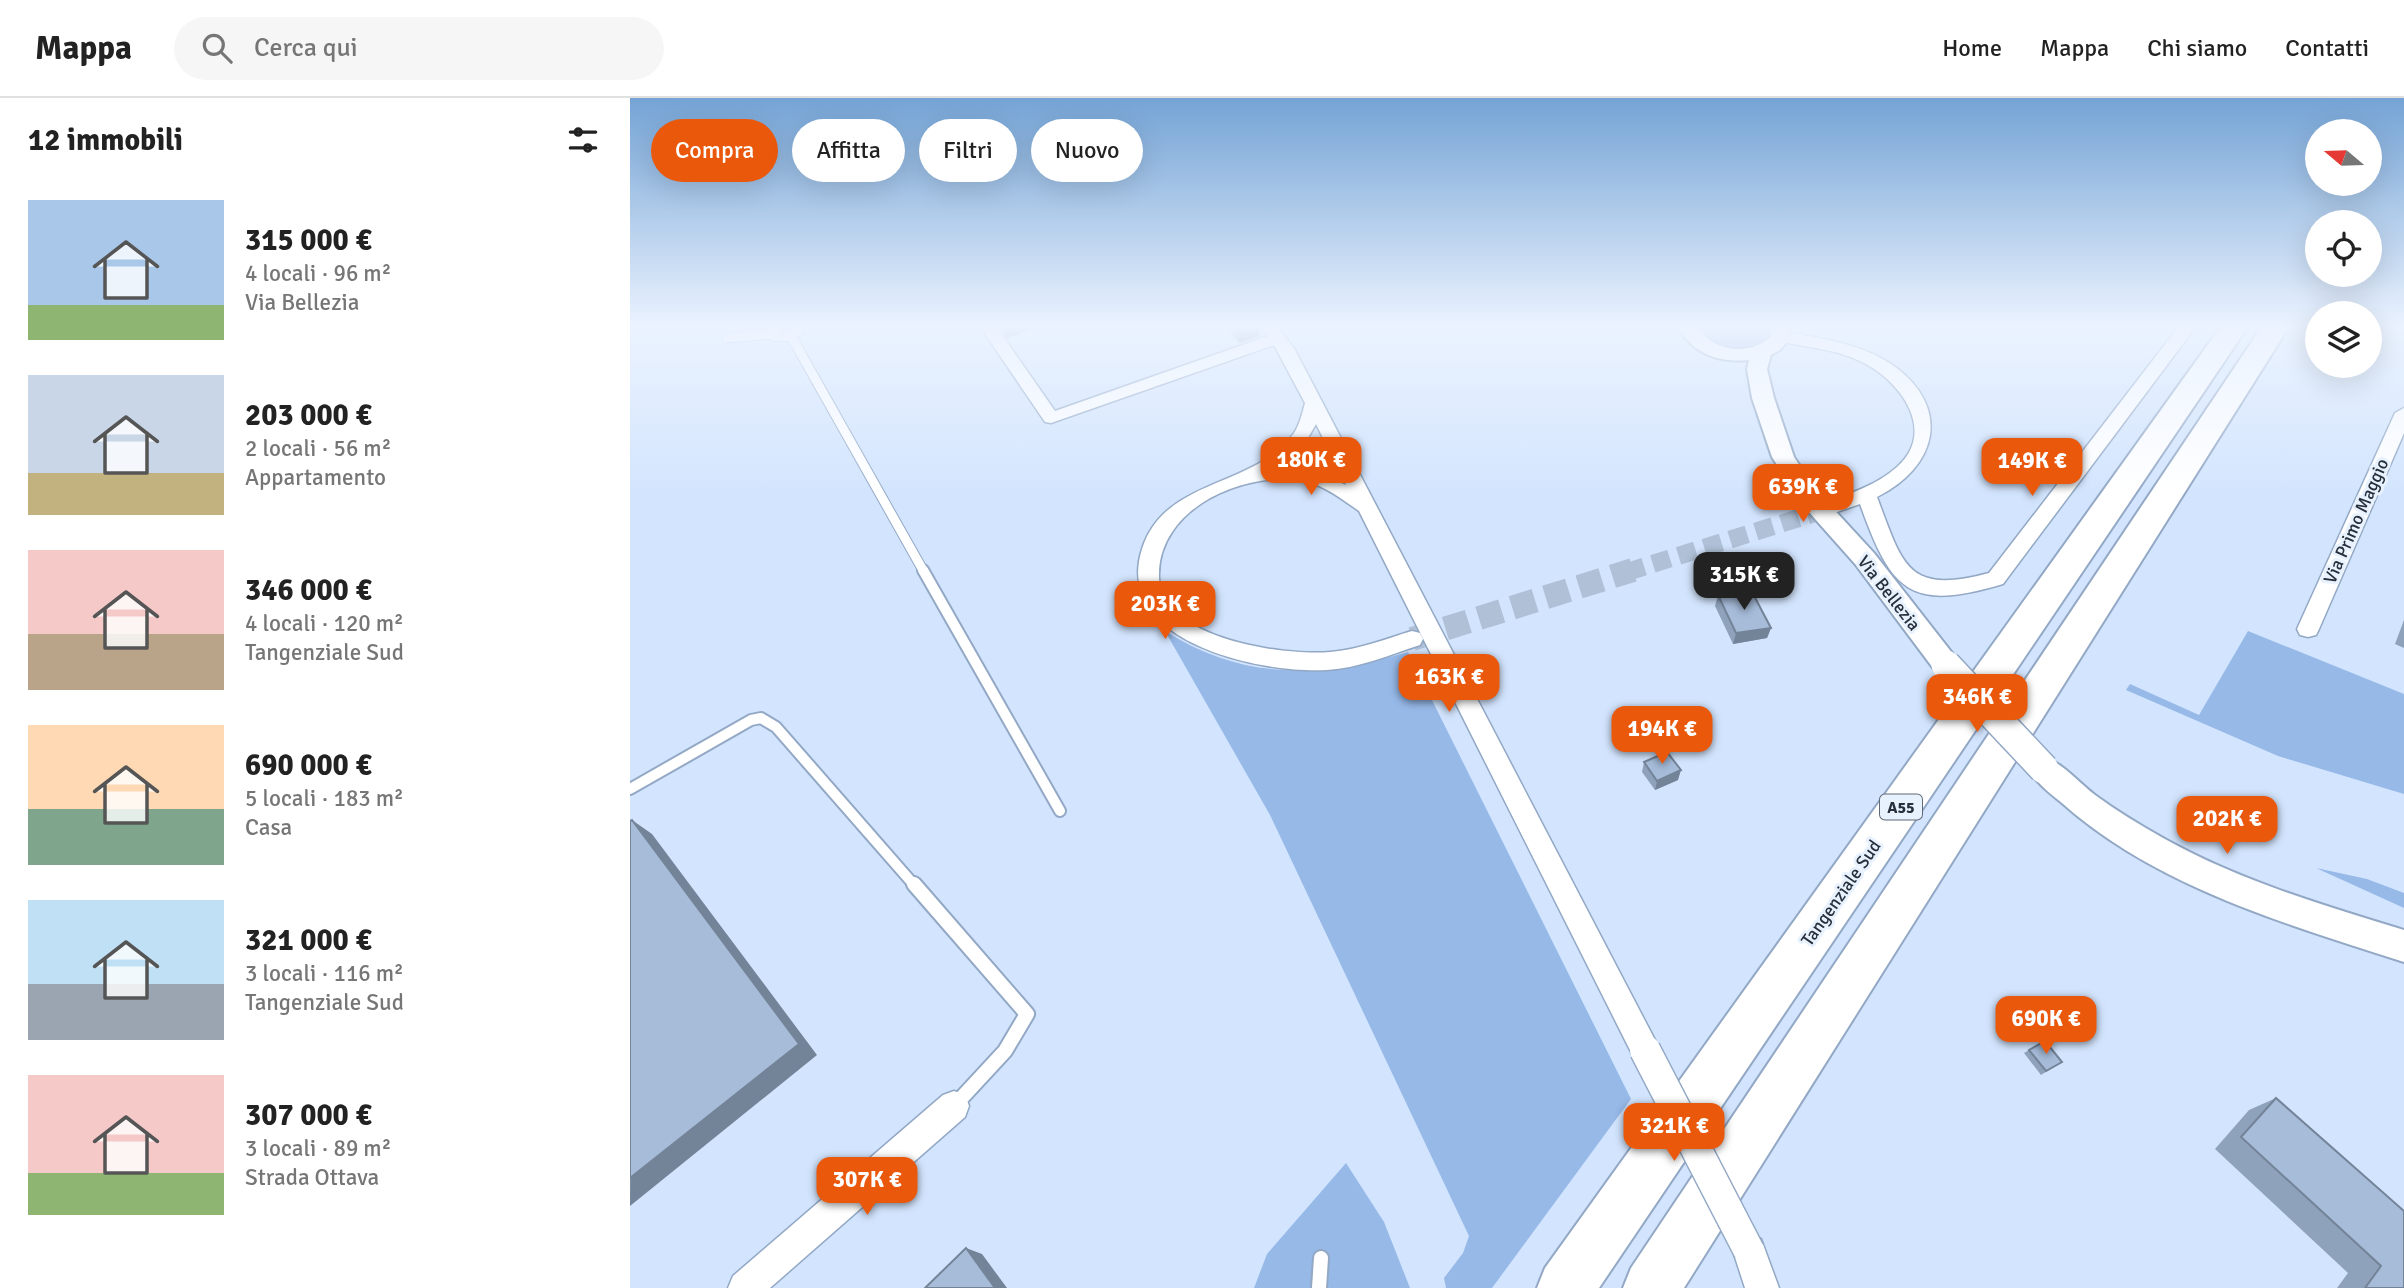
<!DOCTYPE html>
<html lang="it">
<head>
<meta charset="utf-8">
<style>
  body { margin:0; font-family:Signika,sans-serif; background:#f6f6f6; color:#222; height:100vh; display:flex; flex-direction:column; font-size:26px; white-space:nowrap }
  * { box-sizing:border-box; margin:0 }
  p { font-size:23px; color:#767676 }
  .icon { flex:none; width:38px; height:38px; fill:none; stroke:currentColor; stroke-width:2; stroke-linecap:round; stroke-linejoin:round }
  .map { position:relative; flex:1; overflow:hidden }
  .sheet { display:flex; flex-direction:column; background:#fff; width:630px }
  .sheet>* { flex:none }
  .guide { position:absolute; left:21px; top:21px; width:665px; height:63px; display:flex; gap:14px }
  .needle { width:46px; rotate:289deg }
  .fabs { position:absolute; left:1675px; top:21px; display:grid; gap:14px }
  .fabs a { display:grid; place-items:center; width:77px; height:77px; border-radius:50%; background:#fff; box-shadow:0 7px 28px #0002; font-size:35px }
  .price { position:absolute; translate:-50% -60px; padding:0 16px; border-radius:14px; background:#ea580c; color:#fff; font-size:23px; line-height:46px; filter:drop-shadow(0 2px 4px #0008) }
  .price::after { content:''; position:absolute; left:50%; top:42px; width:21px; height:16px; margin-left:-10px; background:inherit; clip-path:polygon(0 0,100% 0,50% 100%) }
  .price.active { background:#222; color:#fff }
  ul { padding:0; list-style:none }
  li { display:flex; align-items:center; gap:21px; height:175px; padding:0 28px }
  li span { display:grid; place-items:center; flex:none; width:196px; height:140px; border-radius:0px; color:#555 }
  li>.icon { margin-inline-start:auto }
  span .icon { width:84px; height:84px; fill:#fffc; stroke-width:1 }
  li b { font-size:30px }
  h2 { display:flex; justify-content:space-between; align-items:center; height:84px; padding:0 28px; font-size:30px }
  .tag { padding:0 24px; border-radius:32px; background:#fff; box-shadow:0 7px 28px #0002; font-size:24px; line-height:63px }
  .tag.active { background:#ea580c; color:#fff }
  header { display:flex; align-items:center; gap:42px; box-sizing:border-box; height:98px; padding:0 35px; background:#fff; border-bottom:2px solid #e0e0e0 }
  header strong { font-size:33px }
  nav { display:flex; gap:38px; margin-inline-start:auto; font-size:24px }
  .search { width:490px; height:63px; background:#f6f6f6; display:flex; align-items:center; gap:18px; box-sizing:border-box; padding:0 24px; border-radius:38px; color:#767676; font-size:26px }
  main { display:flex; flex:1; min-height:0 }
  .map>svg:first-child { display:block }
</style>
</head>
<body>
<header>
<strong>Mappa</strong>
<div class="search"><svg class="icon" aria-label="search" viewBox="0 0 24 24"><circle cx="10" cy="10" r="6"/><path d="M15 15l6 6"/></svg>Cerca qui</div>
<nav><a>Home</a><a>Mappa</a><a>Chi siamo</a><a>Contatti</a></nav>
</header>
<main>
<section class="sheet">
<h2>12 immobili<svg class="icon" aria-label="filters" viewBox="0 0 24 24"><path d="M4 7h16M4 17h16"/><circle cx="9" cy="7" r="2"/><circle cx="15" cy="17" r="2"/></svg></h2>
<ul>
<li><span style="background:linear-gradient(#a9c7e8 75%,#8fb573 0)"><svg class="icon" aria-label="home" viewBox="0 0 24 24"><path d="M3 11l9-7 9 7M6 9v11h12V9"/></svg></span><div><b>315 000 €</b><p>4 locali · 96 m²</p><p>Via Bellezia</p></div></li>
<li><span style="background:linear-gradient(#c9d6e8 70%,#c2b280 0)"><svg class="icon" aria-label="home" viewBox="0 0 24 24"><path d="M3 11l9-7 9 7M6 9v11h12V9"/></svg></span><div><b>203 000 €</b><p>2 locali · 56 m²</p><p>Appartamento</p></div></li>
<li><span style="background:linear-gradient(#f6c9c9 60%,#b9a48a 0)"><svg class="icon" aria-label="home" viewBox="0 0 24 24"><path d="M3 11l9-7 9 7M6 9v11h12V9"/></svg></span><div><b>346 000 €</b><p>4 locali · 120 m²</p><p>Tangenziale Sud</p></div></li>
<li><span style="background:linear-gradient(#ffd9b3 60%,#7fa58c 0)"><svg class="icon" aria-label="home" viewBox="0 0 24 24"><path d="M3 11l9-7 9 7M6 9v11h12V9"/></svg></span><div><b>690 000 €</b><p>5 locali · 183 m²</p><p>Casa</p></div></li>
<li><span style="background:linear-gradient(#bfe0f5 60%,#9aa5b1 0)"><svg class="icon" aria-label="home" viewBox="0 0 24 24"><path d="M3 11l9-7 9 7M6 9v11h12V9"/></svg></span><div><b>321 000 €</b><p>3 locali · 116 m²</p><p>Tangenziale Sud</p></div></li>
<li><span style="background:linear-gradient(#f6c9c9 70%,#8fb573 0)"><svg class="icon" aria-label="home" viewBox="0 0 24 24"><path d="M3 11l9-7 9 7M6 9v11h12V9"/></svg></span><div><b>307 000 €</b><p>3 locali · 89 m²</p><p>Strada Ottava</p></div></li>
</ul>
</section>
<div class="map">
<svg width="1774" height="1190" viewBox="0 0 1774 1190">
  <rect width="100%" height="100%" fill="#d3e5fe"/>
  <path fill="#97b9e8" d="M1058,227H1150L1149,244L1096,256Z
    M535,533C616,584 690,579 778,554L1001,1001L862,1190H816L814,1180L833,1155L839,1138L640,717Z
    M1618,533L1774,596V696L1648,658L1496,592L1500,586L1569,617Z
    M1686,770L1737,781L1774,795V810Z
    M716,1065L754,1124L780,1190H624L637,1156Z"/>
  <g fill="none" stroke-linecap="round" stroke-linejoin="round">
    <path stroke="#b0c1d7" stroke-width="18" stroke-dasharray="18 9" stroke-linecap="butt" d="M997,474L1201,410"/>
    <path stroke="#b0c1d7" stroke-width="24" stroke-dasharray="24 11" stroke-linecap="butt" d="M782,541L1003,472"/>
    <defs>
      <path id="service-far2" d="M152,227L144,233V238L156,239L169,233L171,227
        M161,238L294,474
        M97,240L143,236"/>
      <path id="service-far1" d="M293,472L430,713
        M0,691L121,622L131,620L146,629L285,788"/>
      <path id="service" d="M284,786L397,916L375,953L325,1007
        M689,1190L691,1160"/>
      <path id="minor" d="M349,227H365L425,313L638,238L629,227H646L665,252L1025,942L1030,952L1025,962L1015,967L1005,962L729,413C713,402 694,387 674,383C615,372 527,410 529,479C530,541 654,558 700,554C728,552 755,541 782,533L790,535L793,541L790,547C760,557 729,570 697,572C633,576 482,545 512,451C534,381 621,390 661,339C669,330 672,316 675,305L644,247L421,325L415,324ZM686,326L697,348L674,347ZM671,359L703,360L716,387L685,374L650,369L661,361Z
        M1550,227H1567L1373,486C1279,514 1261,493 1230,406L1201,416L1194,415L1191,410L1194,405C1219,396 1247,387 1267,369C1307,333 1271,284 1234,265C1206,250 1175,250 1145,242L1143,239C1151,231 1168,236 1178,238C1208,243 1240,251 1264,268C1323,311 1306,370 1247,399C1273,468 1277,497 1359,475Z
        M1774,310V335L1689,531L1686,537L1678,539L1670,537L1667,531L1765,315Z
        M324,993L335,997L339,1008L335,1019L140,1190H98L103,1178L313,997Z
        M1119,1137L1131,1141L1149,1190H1115L1103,1153L1107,1141Z"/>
      <path id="tertiary" d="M1048,227H1068C1080,254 1121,259 1141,238L1140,227H1160L1161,239L1150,252L1141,257L1137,271L1144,300L1164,359L1186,392L1244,455L1326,560L1330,567L1326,574L1316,578L1306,574L1226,467L1170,404L1142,359L1122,300L1117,271L1119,262C1089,265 1061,256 1048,227Z
        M1414,659C1434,666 1448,684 1465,697C1487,713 1510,727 1533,740C1608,782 1692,807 1774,832V864C1657,826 1526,789 1432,705C1420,695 1406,685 1399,671L1403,662Z"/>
      <path id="motorway" d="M1592,227H1619L969,1190H907L915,1170Z
        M1633,227H1660L1054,1190H993L1001,1170Z"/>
    </defs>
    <use href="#service-far2" stroke="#92a8c5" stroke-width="11"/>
    <use href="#service-far1" stroke="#92a8c5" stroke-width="14"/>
    <use href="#service" stroke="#92a8c5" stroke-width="18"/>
    <use href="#minor" stroke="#92a8c5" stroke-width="3"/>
    <use href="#tertiary" stroke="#92a8c5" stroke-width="4"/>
    <use href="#motorway" stroke="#92a8c5" stroke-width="4"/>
    <use href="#service-far2" stroke="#fff" stroke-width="9"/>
    <use href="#service-far1" stroke="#fff" stroke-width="10"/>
    <use href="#service" stroke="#fff" stroke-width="14"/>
    <use href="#minor" fill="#fff" fill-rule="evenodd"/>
    <use href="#tertiary" fill="#fff" fill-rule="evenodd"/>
    <use href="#motorway" fill="#fff" fill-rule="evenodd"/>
    <defs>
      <path id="minor-bridge" d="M1015,952L1119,1153"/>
      <path id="tertiary-bridge" d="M1316,567L1414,671"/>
    </defs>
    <use href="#minor-bridge" stroke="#92a8c5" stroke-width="33" stroke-linecap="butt"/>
    <use href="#tertiary-bridge" stroke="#92a8c5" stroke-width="32" stroke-linecap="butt"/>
    <use href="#minor-bridge" stroke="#fff" stroke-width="30"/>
    <use href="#tertiary-bridge" stroke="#fff" stroke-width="29"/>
  </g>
  <path fill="#8fa2bb" d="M368,227H414L377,240Z
    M593,227H628L630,238L609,245Z
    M1088,497L1141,530L1137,540L1103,546L1085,508Z
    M1774,522V550L1765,546Z
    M1014,664L1048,682L1025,692L1012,674Z
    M1399,952L1432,964L1411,977L1394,955Z
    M1646,1000L1774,1190H1707L1718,1175L1585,1051L1619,1012Z"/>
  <path fill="#748498" d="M371,227H414L377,240Z
    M605,227H628L630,238L609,245Z
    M1141,530L1137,540L1103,546L1106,535Z
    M1051,672L1048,682L1025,692L1027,683Z
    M2,722L22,736L187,957L0,1108Z
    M336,1150L352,1156L377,1190H365Z"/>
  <path fill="#a6bcd9" stroke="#748498" stroke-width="2" d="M1121,492L1141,530L1106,535L1088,497Z
    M1037,654L1051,672L1027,683L1014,664Z
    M2,722L169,946L0,1080V723Z
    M1415,943L1432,964L1416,973L1399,952Z
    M1646,1000L1774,1113V1190H1735L1751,1168L1611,1039Z
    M336,1150L365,1190H295Z"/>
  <linearGradient id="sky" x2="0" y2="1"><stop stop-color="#74a3d5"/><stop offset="0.58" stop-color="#ebf3ff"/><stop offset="1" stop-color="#ebf3ff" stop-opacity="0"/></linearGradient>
  <rect width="1774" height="394" fill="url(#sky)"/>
  <g text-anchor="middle" stroke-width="6" stroke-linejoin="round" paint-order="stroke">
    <rect fill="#e8f2fe" stroke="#606a76" stroke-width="2" x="1250" y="696.5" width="42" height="25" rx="5"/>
    <g font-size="16" font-weight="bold" fill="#262f3b">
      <text x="1271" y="715">A55</text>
    </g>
    <g font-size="18" fill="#262f3b" stroke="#e8f2fe">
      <text transform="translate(1726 423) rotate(-66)" y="6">Via Primo Maggio</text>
      <text transform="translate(1259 495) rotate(52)" y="6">Via Bellezia</text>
      <text transform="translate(1211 795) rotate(-55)" y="6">Tangenziale Sud</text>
    </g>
  </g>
</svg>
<div class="fabs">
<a><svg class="needle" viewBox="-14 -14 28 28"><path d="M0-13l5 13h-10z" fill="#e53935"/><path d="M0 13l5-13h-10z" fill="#767676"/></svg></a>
<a><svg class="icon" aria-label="locate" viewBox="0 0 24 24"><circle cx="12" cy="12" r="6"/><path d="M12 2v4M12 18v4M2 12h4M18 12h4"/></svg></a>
<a><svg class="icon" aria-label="layers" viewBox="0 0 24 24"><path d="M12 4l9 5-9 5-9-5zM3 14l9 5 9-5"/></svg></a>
</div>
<b class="price" style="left:681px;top:399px">180K €</b>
<b class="price" style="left:1402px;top:400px">149K €</b>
<b class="price" style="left:1173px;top:426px">639K €</b>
<b class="price active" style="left:1114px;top:514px">315K €</b>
<b class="price" style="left:535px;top:543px">203K €</b>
<b class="price" style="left:819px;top:616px">163K €</b>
<b class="price" style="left:1347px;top:636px">346K €</b>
<b class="price" style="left:1032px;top:668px">194K €</b>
<b class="price" style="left:1597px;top:758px">202K €</b>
<b class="price" style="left:1416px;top:958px">690K €</b>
<b class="price" style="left:1044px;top:1065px">321K €</b>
<b class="price" style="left:237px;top:1119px">307K €</b>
<div class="guide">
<a class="tag active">Compra</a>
<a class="tag">Affitta</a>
<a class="tag">Filtri</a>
<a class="tag">Nuovo</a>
</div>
</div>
</main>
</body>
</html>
